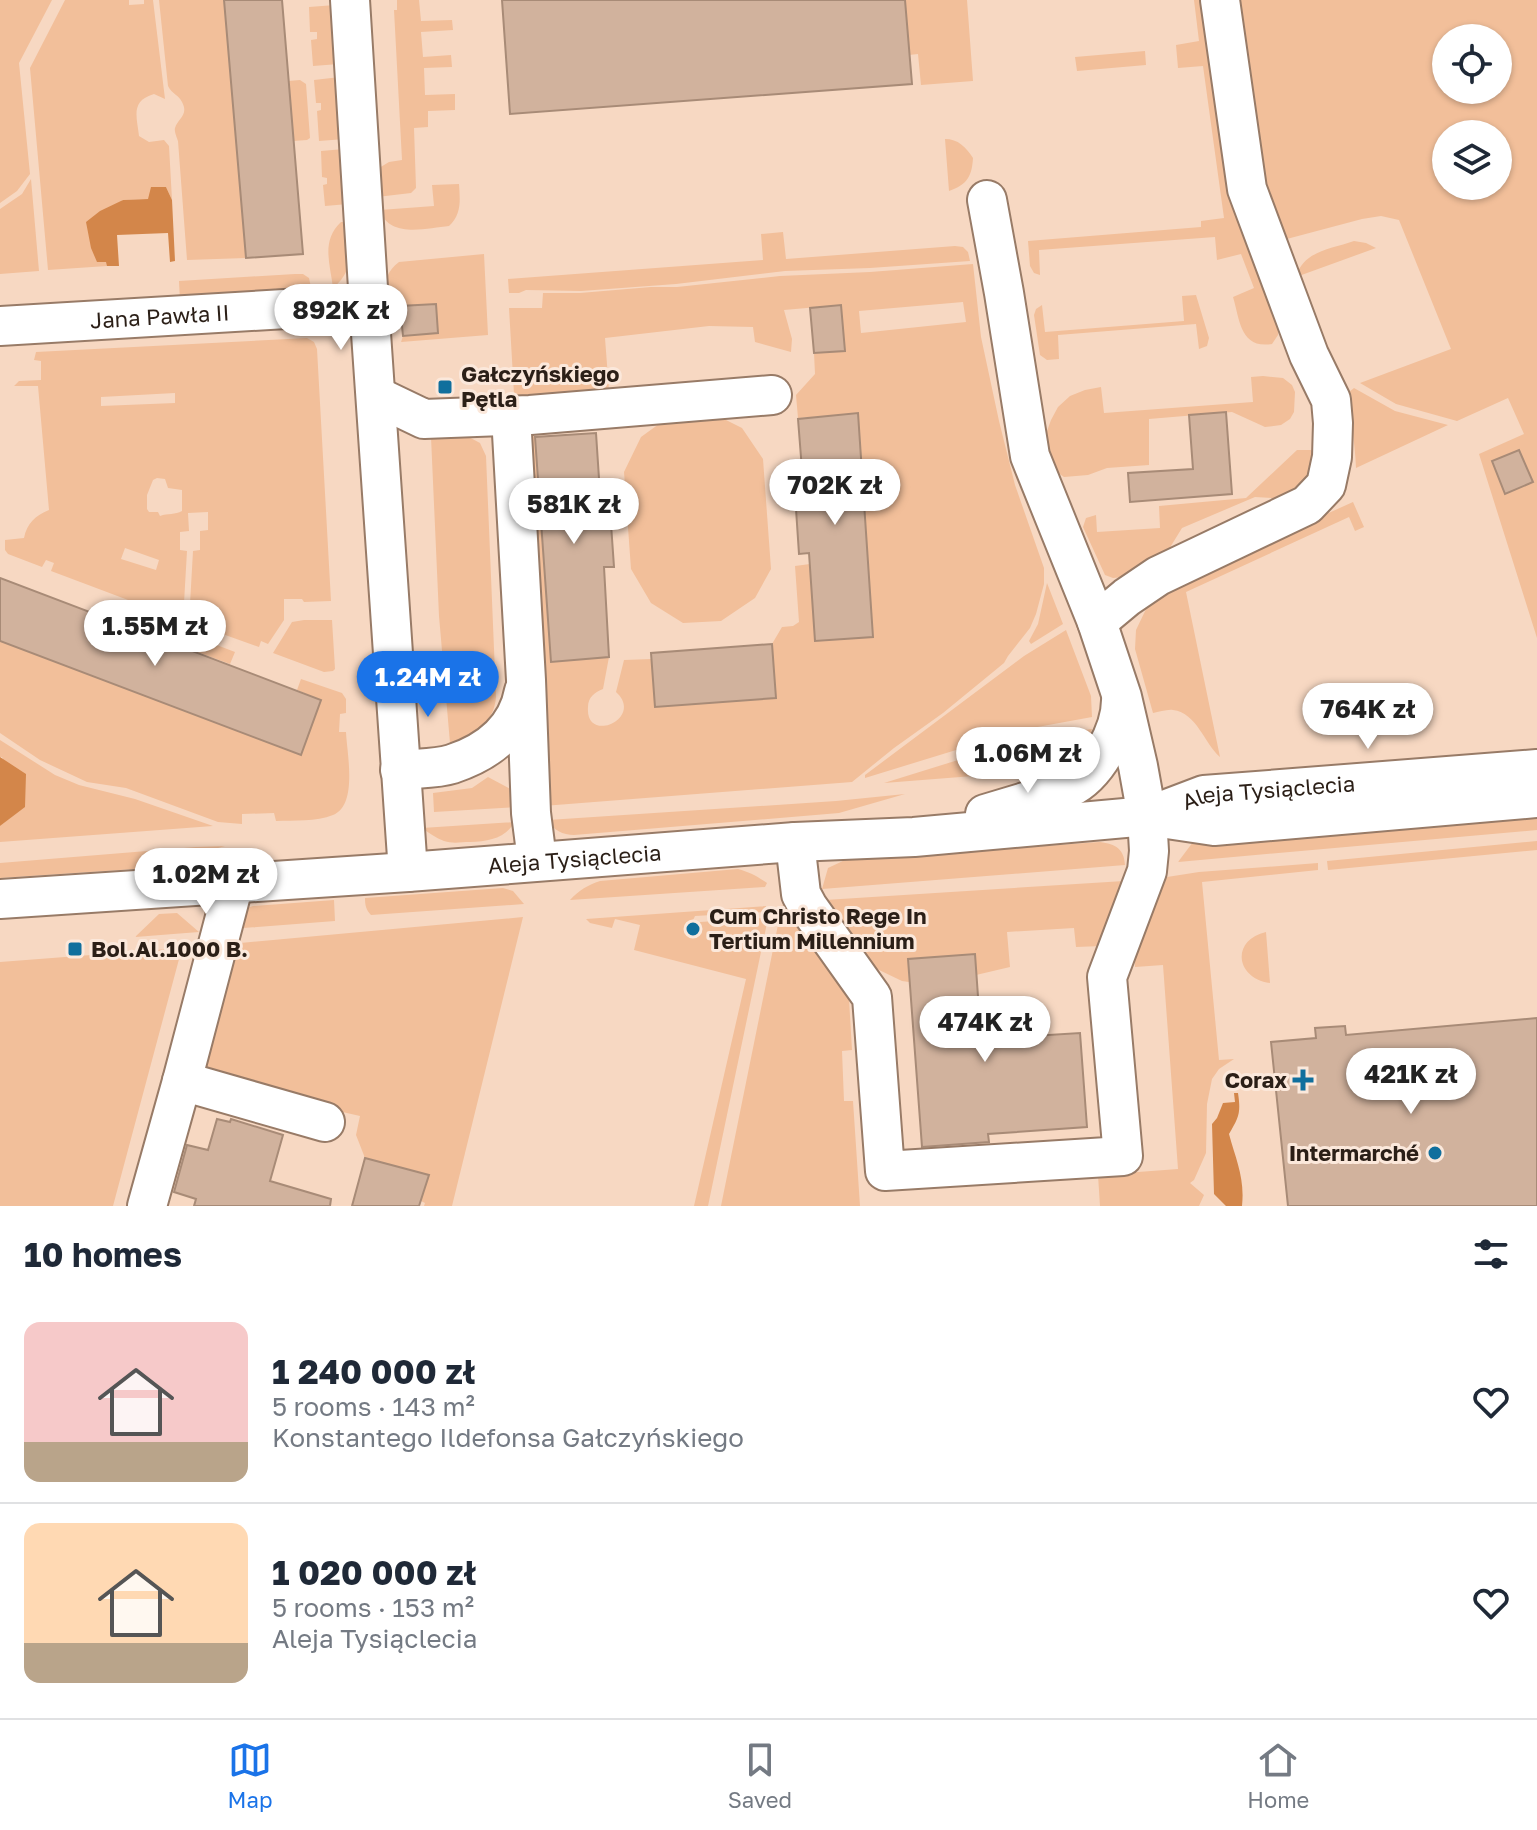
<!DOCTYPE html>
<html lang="en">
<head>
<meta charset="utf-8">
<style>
  body { margin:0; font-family:"Golos Text",sans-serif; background:#f2f2f3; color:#1f2937; height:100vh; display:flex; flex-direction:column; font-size:30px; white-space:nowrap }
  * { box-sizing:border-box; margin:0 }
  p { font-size:26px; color:#747a83 }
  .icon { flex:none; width:44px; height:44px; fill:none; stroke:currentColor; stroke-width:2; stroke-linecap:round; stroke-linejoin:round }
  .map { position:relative; height:1206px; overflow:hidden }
  .details { display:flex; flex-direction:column; background:#fff; flex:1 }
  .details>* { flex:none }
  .fabs { position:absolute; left:1432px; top:24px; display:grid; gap:16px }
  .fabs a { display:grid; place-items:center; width:80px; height:80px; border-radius:50%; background:#fff; box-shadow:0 2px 6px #0004; font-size:40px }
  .price { position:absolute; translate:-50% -68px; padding:0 18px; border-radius:28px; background:#fff; color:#222; font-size:26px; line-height:52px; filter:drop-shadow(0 2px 4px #0008) }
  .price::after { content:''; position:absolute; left:50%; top:48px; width:24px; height:18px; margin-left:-12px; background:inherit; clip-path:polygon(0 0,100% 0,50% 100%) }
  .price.on { background:#1a73e8; color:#fff }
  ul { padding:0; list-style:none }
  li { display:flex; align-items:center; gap:24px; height:200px; padding:0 24px }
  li+li { border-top:2px solid #e0e1e3 }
  li span { display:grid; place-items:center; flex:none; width:224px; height:160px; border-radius:16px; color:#555 }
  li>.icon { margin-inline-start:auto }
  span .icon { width:96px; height:96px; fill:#fffc; stroke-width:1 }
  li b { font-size:34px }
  h2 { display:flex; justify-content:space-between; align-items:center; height:96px; padding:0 24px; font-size:34px }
  .tab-bar { display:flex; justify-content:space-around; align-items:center; height:112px; border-top:2px solid #e0e1e3; background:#fff; font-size:22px; color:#747a83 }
  .tab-bar a { display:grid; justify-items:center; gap:4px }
  .tab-bar .on { color:#1a73e8 }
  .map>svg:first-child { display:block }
</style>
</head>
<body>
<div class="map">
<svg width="1537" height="1206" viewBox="0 0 1537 1206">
  <rect width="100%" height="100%" fill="#f7d8c2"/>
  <path fill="#f2bf9a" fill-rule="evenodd" d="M0,0H52L19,63L30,174L17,191L0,203Z
    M65,0H129V5L144,4V0H153L165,99L154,94C130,101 137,117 139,136L149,142L164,140L169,146L172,200L166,187L148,199L122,200L107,266L48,270L30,68Z
    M159,0H224L246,258L187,260L178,141C177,138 174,131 175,128C178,118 189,115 182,102C179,95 172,94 168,86Z
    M397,0H419L421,21L452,20L453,30L421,32L423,57L451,55L452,67L424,68L425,95L455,94V110L428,111V127L414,128L416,188L411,193L377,197L379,168L389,162L402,160L394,10H397Z
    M905,0H967L973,81L921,85L918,54L909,55Z
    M1194,0H1204L1279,324L1278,335L1272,344C1240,349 1240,320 1233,297L1254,288L1241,254L1217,260L1215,237L1039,250L1040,275L1034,273L1030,266L1028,241L1201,227V221L1224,218L1203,66L1178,68L1176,45L1199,41Z
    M1236,0H1537V638L1479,454L1524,434L1508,398L1457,421L1396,404L1360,383L1451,349L1399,220L1381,216L1362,219L1283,240L1273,234ZM1446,38H1498V90H1446ZM1446,134H1498V186H1446Z
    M335,5L339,64L313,66L311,40L317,39V32H310L309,7Z
    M1145,51L1146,65L1077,71L1075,57Z
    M340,77L345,139L319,141L317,111L321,110V103H316L314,80Z
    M300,80L306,84L310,138L307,140L293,141L288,81Z
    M945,139C958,139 966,147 973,158C972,176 967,185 949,191Z
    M344,149L348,204L325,206L323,185L327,184V178L322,177L321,151Z
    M31,179L39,271L0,274V209L22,194Z
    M459,184C460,200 462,214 449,226C427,228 389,239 380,210L434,206L432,185Z
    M341,222H349C350,248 356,269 333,288C330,263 321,241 341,222Z
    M783,232L786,259L955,246L963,247L968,252L970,261L870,268L785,271L676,284L581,291L526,290L519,293H509L508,279L763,260L761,234Z
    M1354,241L1366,243L1376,248L1296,277C1303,251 1331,249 1354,241Z
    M484,254L488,335L401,342L403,336L438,333L436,304L401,306V310L386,309C384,290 382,275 399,262Z
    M973,264L981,337L999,421L1015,485L1044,568V584L1036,614L1030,628L1008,656L1004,663L943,713L894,748L852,782L543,806L528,433L535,437L551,662L609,657L603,689C595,692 588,697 588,707C585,745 645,718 616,692L624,660L652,659L655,707L776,698L772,644L782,627L793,626L799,622L795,566L810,564L815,641L873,637L858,414L798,418L796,395L815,374L814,353L845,350L841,305L784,310L792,339L791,352L755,342L753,327L709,326L605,338L609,391L530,405L514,394L509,308H542L543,293H580L651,287H677L780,276L870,272ZM963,302L966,322L861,333L859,311Z
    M295,274H303L309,278L312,292L180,301L179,281Z
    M1196,295L1209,338L1207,346L1199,349L1196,324L1058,335L1059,359L1047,360L1040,355L1034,315L1036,309L1042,305L1045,332L1184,321L1182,296Z
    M307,338L314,342L317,349L331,601L304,602L302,599H284V620L268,644L261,641L259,647L189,622L193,551L200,550V531L208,530V512L188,513L189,531L180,532V550L187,551L183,620L159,611L162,602L156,600L152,609L51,571L54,563L46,560L42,567L8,554L5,550V540L24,538C27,523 35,516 49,510L38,386H14L19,381L41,380V361L34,360L36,352ZM175,393V403L101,406V397ZM157,478L165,479L168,488L182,490V511C175,515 168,513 160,516L158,512H149L147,509V495L153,480ZM125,548L159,560L156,570L121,559Z
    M1263,376L1283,378L1292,385L1295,392L1294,412L1290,419L1281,425L1265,427L1232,412L1149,419V465L1107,468L1088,475L1064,477L1051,468L1046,450V434L1051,420L1058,407L1070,396L1085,390L1101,387L1104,413L1253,402L1251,377Z
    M1354,388L1395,411L1448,425L1356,468C1355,442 1350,417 1349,392Z
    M712,413L742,428L763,459L771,569L755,598L721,621L683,623L651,603L631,569L624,472L641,437L670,416Z
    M465,435L480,443L486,456L496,697C494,723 474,737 450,743L439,616L431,437Z
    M1297,450H1311L1317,454L1315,469L1287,499L1255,497L1182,528L1166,554L1138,566L1123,577L1113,578L1105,575L1083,527L1086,518L1096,515L1097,532L1160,528L1159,506L1246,498Z
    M1353,502L1364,527L1355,531L1349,517L1186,592L1220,757C1204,743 1197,713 1173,710C1168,709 1159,712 1153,713L1135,649L1136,630L1148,605L1180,580Z
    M1047,583L1063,624L1031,644L1029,641L1038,624Z
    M127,612L176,631L171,643L121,624Z
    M304,620H332L335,669L333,671L324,672L273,653L292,622Z
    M1066,630L1091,696L1092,717L1021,730L865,778V775L1024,656Z
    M193,636L235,652L230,664L189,649Z
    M0,641L301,755L321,700L297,690L301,679L342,693L346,699V713L340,714L339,732H346C347,754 358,805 333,815C316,822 294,820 276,821L274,813L242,814V824L218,822L126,788L87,782L40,760L0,733Z
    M1092,729C1086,752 1071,763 1049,770L884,783L1029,738Z
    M0,740L55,775L79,785L135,799L213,826L0,842V826L25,806L2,757H0Z
    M488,777L516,792L517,807L434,812L433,793L472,788Z
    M905,794L839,813L574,835C563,835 553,830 548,820L836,801Z
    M1537,808V830L1178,862L1193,842L1204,837Z
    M515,822C504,839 489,841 470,842C461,842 453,844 444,841C436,838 429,833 422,828Z
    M1537,841V850L1328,870L1327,861Z
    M1100,842C1116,844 1124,849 1125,865L822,889L828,868L845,860Z
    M225,846L149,868L0,878V863L196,847Z
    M1318,863V870L1202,882L1219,1060L1234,1059L1219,1069L1212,1079L1207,1104L1206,1153L1194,1180L1190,1183L1204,1195L1199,1206H1100L1098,1175L1178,1169L1163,965L1135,967L1134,954L1167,877L1199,872Z
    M738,869C749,872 757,876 767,883L765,887L570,900C579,890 588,885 600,881Z
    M1124,881L1102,946L1076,947L1074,928L1007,932L1010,967L976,975L908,959L909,982L902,981L877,969L825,900Z
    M503,888L513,891L524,904L371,915C366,910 365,905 365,898Z
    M334,900L335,921L231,929L247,908L253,906Z
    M782,905L849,999L852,1050L842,1051L844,1101H853L860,1206H721Z
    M766,906L765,912L695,916L688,931L695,932L700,922L765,918L767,923L708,1206H694L746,979L634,950L640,925L615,919L612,928L590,923L586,919Z
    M177,913L199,932L135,937L159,914Z
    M523,917L452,1206H424L425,1203L421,1201L428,1175L365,1158L356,1135L360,1116L290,1100L204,1076L198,1049L230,944Z
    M1266,932L1270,983C1235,978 1231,940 1266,932Z
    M182,948L113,1206H0V962Z"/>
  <path fill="#d3864a" d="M151,187H166L172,200L175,261L170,262L168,233L117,235L119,266H107L106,262H97L91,248L86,222L100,211L123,200L148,199Z
    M0,757L26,774L25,807L0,826Z
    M1234,1093H1238C1241,1113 1239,1117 1229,1134C1236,1160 1245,1178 1242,1206H1226L1214,1194L1212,1124L1217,1118L1223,1103L1235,1102Z"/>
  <path fill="#d1b29d" stroke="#a88b77" stroke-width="2" d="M224,0H282L303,254L246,258Z
    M502,0H905L912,84L510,114Z
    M436,304L438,333L403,336L400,306Z
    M841,305L845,351L814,353L810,308Z
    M1226,412L1232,494L1130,502L1128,473L1193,469L1189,415Z
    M858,413L873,637L815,641L809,553L799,554L796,509L805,508L798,419Z
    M596,433L602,524H611L614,567H604L609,657L551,662L535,437Z
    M1519,450L1533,482L1505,494L1492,461Z
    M0,578L321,700L301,755L0,641Z
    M772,644L776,698L655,707L651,653Z
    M975,954L981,1039L1080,1033L1087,1127L988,1134L989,1142L922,1147L908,959Z
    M1537,1018V1206H1288L1271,1042L1316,1038L1315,1028L1345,1026L1346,1035Z
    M217,1119L230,1122L231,1119L283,1135L270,1181L331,1199L330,1206H194L196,1199L174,1192L187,1145L208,1150Z
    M365,1158L429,1175L419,1206H352Z"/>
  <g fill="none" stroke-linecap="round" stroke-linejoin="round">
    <defs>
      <g id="minor">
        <path d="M350,0L369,304L408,872"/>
        <path id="s1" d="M0,326L369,304"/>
        <path d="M376,396L424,419L530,415L772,395"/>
        <path d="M511,416L526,680L531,813L537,860"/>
        <path d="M1097,622L1127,597L1158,576L1307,505L1326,485L1332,457L1333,423L1331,400L1309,355L1247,189L1220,0"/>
        <path d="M400,770C417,768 436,769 452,764C488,752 517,730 524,691"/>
        <path d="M985,814C1005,808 1025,802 1045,796C1053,793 1062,792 1069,788C1097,775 1121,730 1121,700"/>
        <path id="s2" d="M1154,814L1204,795L1537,769"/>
        <path d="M795,842L801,894L808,907L872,997L885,1171L1123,1156L1107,977L1147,871L1149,851L1147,816L1138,766L1122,697L1097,622L1030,456L1004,293L987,200"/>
        <path id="s3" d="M0,899L408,872L795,842L914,837L1147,816L1214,826L1537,798"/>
        <path d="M182,1081L325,1122"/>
        <path d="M147,1206L182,1081L234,883"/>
      </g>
    </defs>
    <use href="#minor" stroke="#987b67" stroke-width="42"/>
    <use href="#minor" stroke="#fff" stroke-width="38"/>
  </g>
  <g fill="#106f9d" stroke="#fbe8db" stroke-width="3">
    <rect x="437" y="379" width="16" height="16" rx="4"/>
    <circle cx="693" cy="929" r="8"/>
    <rect x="67" y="941" width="16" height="16" rx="4"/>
    <path d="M1299 1068h8v8h8v8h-8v8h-8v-8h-8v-8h8z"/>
    <circle cx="1435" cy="1153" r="8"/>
  </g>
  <g text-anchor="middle" stroke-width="6" stroke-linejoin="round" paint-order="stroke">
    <g font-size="22" fill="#2b1f17" stroke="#fbe8db">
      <text dy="8" stroke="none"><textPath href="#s1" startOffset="160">Jana Pawła II</textPath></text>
      <text dy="8" stroke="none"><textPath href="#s2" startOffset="118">Aleja Tysiąclecia</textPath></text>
      <text dy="8" stroke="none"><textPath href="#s3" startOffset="576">Aleja Tysiąclecia</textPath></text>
    </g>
    <g font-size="22" font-weight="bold" fill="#2b1f17" stroke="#fbe8db" text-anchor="start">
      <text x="461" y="382">Gałczyńskiego<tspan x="461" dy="25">Pętla</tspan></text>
      <text x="709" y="924">Cum Christo Rege In<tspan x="709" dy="25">Tertium Millennium</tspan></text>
      <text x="91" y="957">Bol.Al.1000 B.</text>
      <text x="1287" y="1088" text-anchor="end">Corax</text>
      <text x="1419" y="1161" text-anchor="end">Intermarché</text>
    </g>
  </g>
</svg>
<div class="fabs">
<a><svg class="icon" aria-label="locate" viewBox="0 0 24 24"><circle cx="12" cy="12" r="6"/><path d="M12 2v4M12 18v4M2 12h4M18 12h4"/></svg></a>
<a><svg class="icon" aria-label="layers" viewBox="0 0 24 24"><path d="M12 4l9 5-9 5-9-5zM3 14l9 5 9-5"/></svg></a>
</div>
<b class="price" style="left:341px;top:352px">892K zł</b>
<b class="price" style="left:835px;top:527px">702K zł</b>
<b class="price" style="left:574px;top:546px">581K zł</b>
<b class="price" style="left:155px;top:668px">1.55M zł</b>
<b class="price on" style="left:428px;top:719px">1.24M zł</b>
<b class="price" style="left:1368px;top:751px">764K zł</b>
<b class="price" style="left:1028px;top:795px">1.06M zł</b>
<b class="price" style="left:206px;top:916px">1.02M zł</b>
<b class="price" style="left:985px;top:1064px">474K zł</b>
<b class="price" style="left:1411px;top:1116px">421K zł</b>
</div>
<section class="details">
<h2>10 homes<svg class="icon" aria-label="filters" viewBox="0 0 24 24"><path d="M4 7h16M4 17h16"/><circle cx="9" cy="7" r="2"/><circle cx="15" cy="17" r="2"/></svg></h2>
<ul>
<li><span style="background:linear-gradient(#f6c9c9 75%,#b9a48a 0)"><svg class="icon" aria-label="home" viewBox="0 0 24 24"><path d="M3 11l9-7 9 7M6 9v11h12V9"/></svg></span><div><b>1 240 000 zł</b><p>5 rooms · 143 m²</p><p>Konstantego Ildefonsa Gałczyńskiego</p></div><svg class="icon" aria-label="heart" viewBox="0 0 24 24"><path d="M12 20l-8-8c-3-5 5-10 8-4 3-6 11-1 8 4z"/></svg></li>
<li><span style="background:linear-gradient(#ffd9b3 75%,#b9a48a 0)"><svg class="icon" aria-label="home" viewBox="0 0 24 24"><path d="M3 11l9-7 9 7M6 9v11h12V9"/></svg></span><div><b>1 020 000 zł</b><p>5 rooms · 153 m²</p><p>Aleja Tysiąclecia</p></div><svg class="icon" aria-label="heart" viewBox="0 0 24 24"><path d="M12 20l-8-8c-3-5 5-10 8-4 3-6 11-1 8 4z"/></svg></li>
</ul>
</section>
<nav class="tab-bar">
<a class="on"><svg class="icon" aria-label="map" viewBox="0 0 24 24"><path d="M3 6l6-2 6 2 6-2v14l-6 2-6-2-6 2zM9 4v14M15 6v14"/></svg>Map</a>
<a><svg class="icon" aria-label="saved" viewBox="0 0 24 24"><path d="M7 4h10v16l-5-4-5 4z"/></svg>Saved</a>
<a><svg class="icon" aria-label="home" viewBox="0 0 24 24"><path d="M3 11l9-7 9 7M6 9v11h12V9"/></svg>Home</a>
</nav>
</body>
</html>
